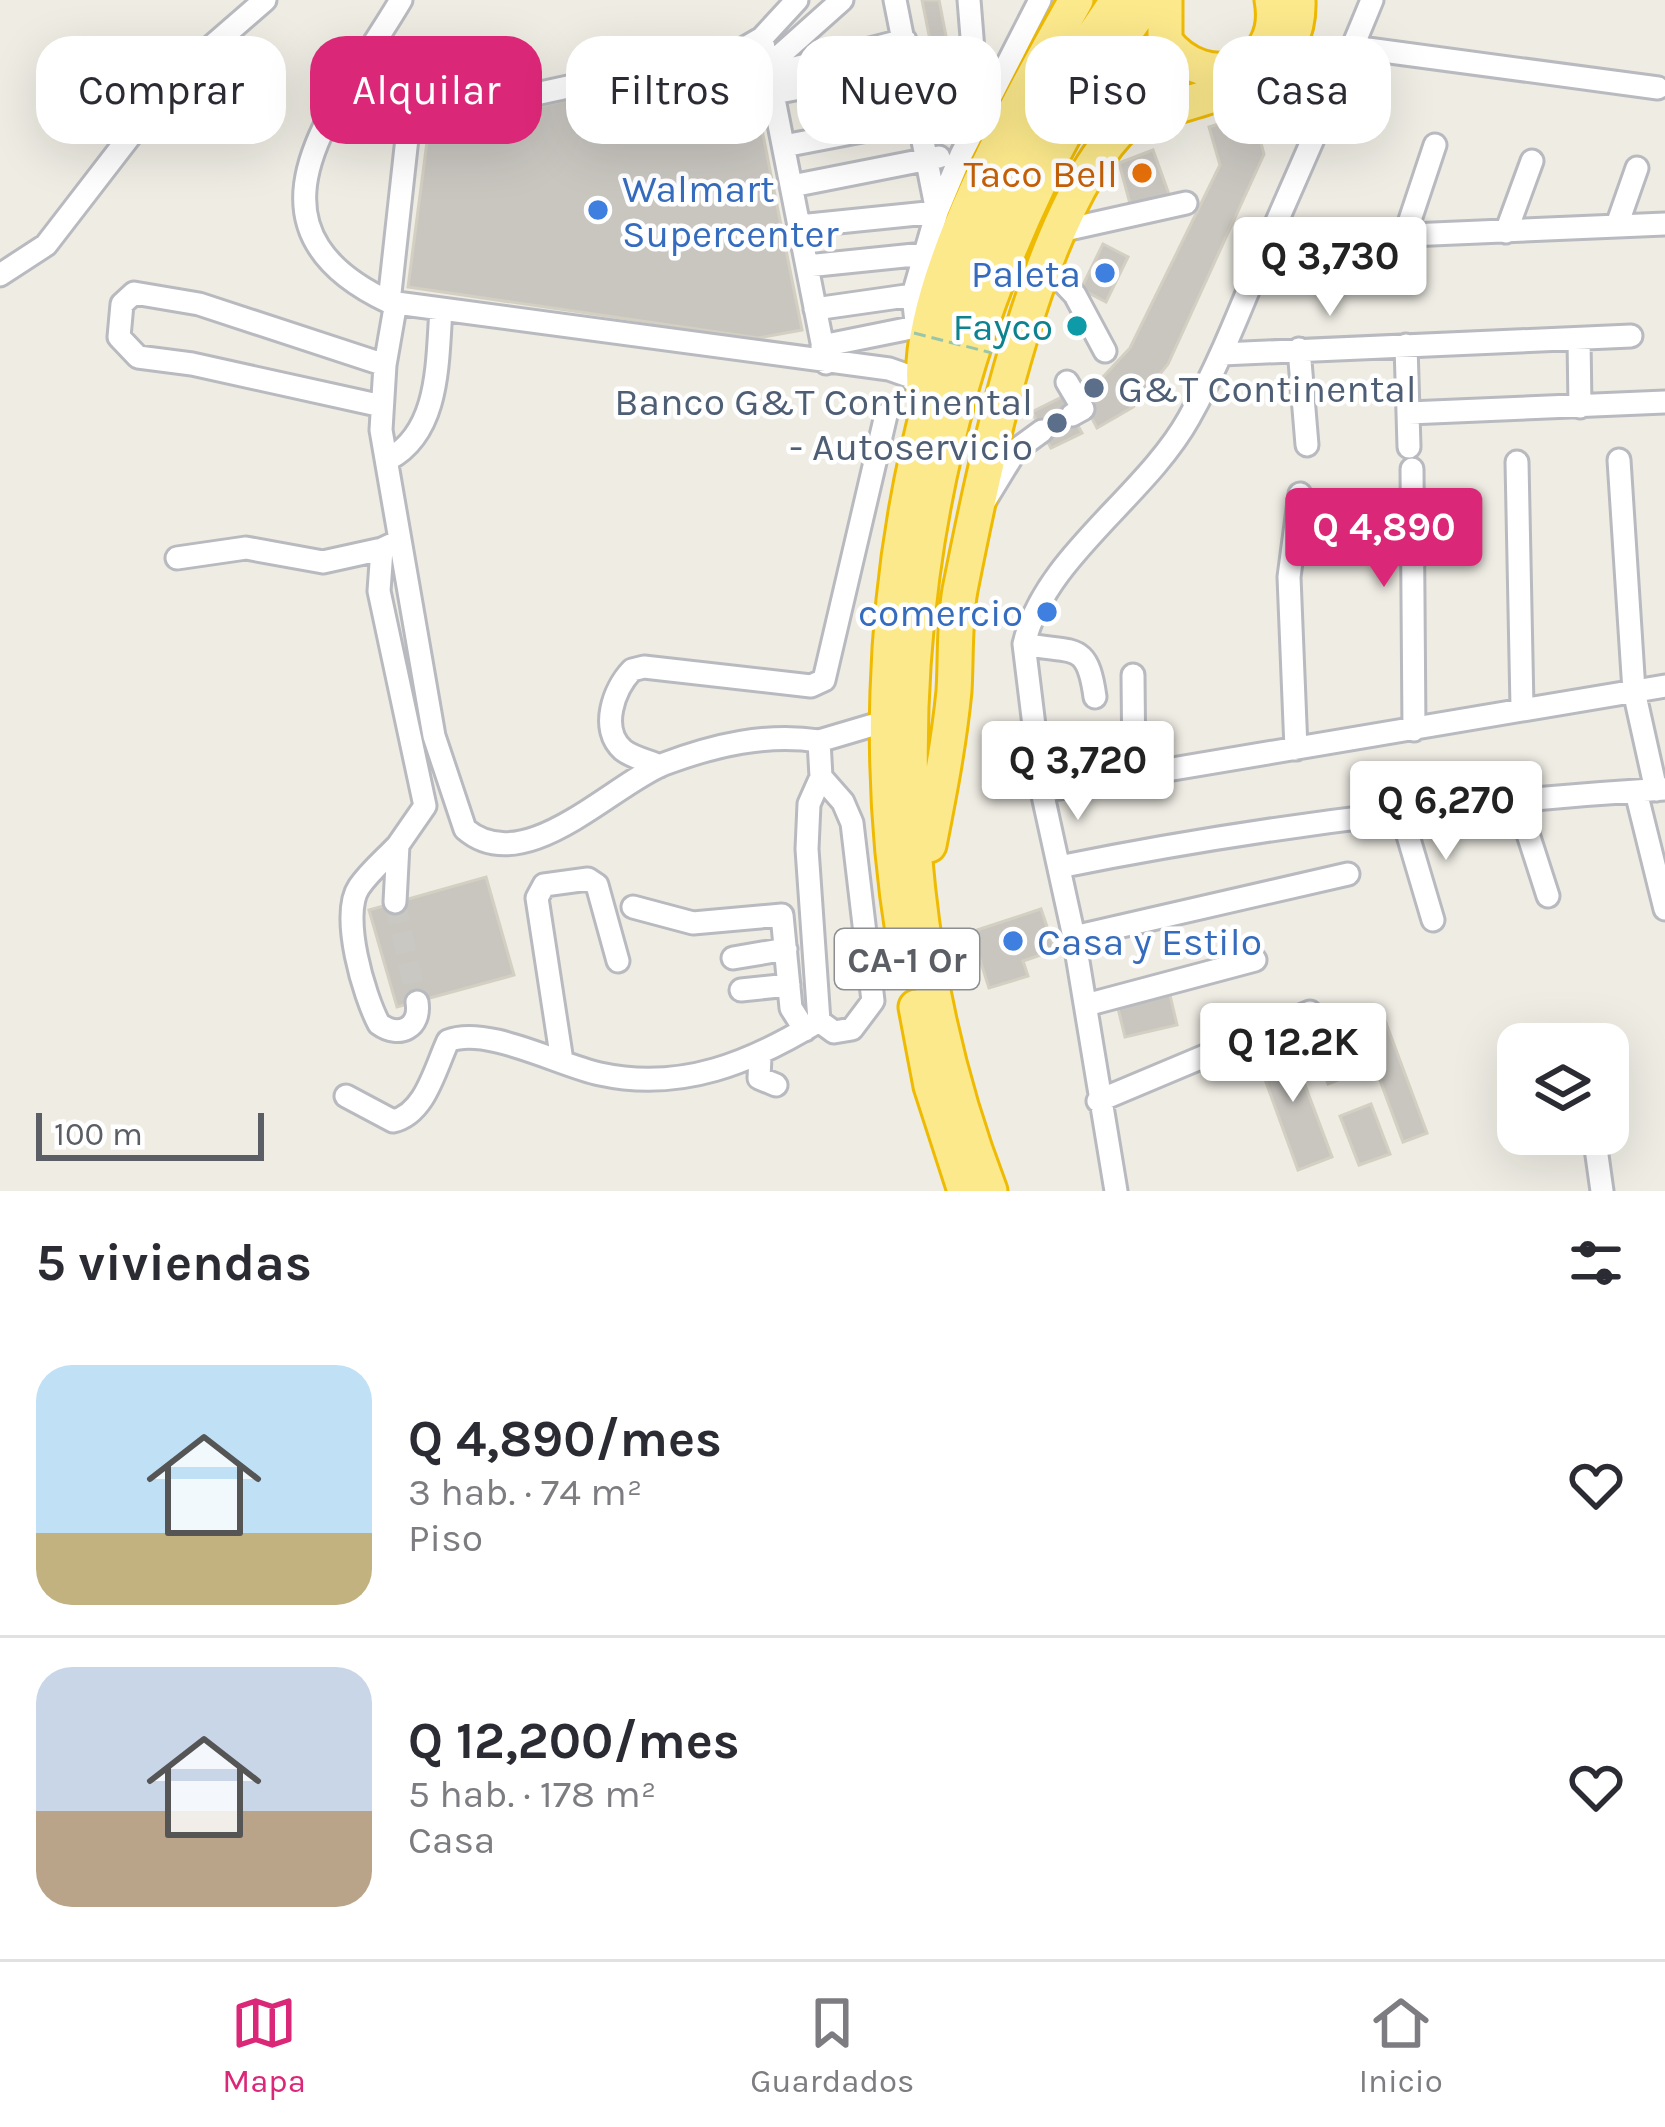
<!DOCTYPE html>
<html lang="es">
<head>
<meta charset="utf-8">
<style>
  body { margin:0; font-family:Karla,sans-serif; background:#f2f2f3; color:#2b2b33; height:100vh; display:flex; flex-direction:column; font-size:45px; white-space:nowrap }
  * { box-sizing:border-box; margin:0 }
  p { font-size:39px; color:#7c7c81 }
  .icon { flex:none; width:66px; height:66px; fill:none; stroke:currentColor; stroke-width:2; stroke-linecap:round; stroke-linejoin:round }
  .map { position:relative; height:1191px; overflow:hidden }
  .sheet { display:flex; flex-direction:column; background:#fff; flex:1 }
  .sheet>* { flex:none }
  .hud { position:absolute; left:36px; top:36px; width:1593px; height:108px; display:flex; gap:24px }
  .buttons { position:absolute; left:1497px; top:1023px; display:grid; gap:24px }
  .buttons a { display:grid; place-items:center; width:132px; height:132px; border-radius:24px; background:#fff; box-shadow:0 12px 48px #0002; font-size:60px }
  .scale { position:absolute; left:36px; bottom:30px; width:228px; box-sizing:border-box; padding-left:12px; border:6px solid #5b5e64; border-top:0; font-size:33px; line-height:42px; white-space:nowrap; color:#5b5e64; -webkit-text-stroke:9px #fff; paint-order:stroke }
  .price { position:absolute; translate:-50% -102px; padding:0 27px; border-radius:12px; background:#fff; color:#222; font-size:39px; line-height:78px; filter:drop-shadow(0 3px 6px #0008) }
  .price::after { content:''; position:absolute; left:50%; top:72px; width:36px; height:27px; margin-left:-18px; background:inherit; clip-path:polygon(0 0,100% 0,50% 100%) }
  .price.on { background:#db2777; color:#fff }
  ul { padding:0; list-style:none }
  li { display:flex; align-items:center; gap:36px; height:300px; padding:0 36px }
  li+li { border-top:3px solid #e1e1e2 }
  li span { display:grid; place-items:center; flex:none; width:336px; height:240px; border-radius:36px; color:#555 }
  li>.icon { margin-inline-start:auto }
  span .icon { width:144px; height:144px; fill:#fffc; stroke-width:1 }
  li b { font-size:51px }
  h2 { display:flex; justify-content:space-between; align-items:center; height:144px; padding:0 36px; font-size:51px }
  .tag { padding:0 42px; border-radius:36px; background:#fff; box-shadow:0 12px 48px #0002; font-size:42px; line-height:108px }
  .tag.on { background:#db2777; color:#fff }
  .dock { display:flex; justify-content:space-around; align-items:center; height:168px; border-top:3px solid #e1e1e2; background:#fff; font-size:33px; color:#7c7c81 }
  .dock a { display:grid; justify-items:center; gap:6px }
  .dock .on { color:#db2777 }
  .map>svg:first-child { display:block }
</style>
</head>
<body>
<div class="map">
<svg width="1665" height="1191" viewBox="0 0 1665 1191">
  <rect width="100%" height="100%" fill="#eeece3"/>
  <path fill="#c9c6c0" stroke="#d3cfc2" stroke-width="3" d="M922,0H939L951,62L935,65Z
    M747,55L802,330L758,338L408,287L428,134Z
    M1253,113L1264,154L1168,364L1133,407L1097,428L1078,391L1102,378L1130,348L1220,165L1209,127Z
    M1153,150L1170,197L1132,211L1119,163Z
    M1103,244L1128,257L1106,302L1081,289Z
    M1062,397L1082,433L1051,448L1032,412Z
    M486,877L514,975L397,1007L369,910Z
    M1041,909L1055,950L1023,961L1028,976L989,988L971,932Z
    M1169,991L1177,1025L1125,1037L1117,1004Z
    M1383,1015L1427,1133L1403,1142L1359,1024Z
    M1340,1023L1358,1072L1328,1084L1310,1035Z
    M1288,1040L1332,1157L1298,1170L1255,1052Z
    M1371,1104L1390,1154L1359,1165L1340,1116Z"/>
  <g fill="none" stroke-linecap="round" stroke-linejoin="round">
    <path stroke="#c9c8c3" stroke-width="21" stroke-dasharray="21 10" stroke-linecap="butt" d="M395,902L417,1002"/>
    <defs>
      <path id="minor" d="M401,0C340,104 225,225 389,302L889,369L909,376L925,394
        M762,38L826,363
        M1353,47L1658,88
        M769,65L842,0
        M771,74L905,40
        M914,84L956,75L974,62L969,0
        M774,93L910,67
        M784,146L919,120
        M792,186L939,157
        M1617,225L1637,168
        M799,226L937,212L895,0
        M1060,231L1186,203
        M1506,232L1532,161
        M1404,238L1435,145
        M1269,241L1665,224
        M1046,264L1075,295L1105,351
        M807,266L924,254
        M0,275L46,245L174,79L265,0
        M389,302L408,129L416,120L743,49L762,38L797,0
        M396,302L385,365L381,430L434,736L465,829C524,880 611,785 664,764C715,745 766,733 819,741
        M815,309L913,295L937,212L961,155L1040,0
        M1579,339L1580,407
        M1406,345L1409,447
        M822,346L911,328L916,322L913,295
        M1299,349L1307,445
        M1222,354L1631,336
        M1067,382L1083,409L1072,415
        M382,406L192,364L138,357L119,337L122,304L134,293L199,304L385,365
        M1409,413L1665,402
        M389,459C440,431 437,362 441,310
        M1619,460L1634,691L1656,790
        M1517,462L1522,707
        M1412,469L1414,730
        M983,504L1016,450L1042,431
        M177,558L246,548L323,562L382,549
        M1024,644C1074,654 1087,640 1095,697
        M1133,675L1134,776
        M1296,749L1289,577L1300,494
        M660,766C649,761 633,758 623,750C599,729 614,689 632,670L644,667L811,686L824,680L886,415
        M1042,791L1665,686
        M1636,792L1665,909
        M1518,803L1548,896
        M1401,812L1433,920
        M398,845C386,858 370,871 359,887C340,915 364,996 379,1024C400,1039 421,1027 417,1002
        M1059,867C1260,826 1461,802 1665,789
        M395,902L398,845L425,806L379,591L382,549L399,541
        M633,907L693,923L782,915L791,1008L805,1030
        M1074,937L1348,874
        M733,958L786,949
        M741,990L789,985
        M1086,1005L1255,960
        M819,1021L834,1032L852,1029L873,1001L852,823L843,802L821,777
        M760,1057L759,1078L776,1085
        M562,1061L537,898L544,885L588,879L597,885L618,961
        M346,1096L393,1121C425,1114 435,1069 448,1041C486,1025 561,1066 600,1074C682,1092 752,1062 819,1021L807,849L809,804L821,777L819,741L890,720
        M1098,1101L1310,1012
        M1594,1134L1602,1191
        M1116,1191L1074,937L1042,791L1024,644C1044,557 1145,497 1189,418C1222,359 1245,297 1271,235C1305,157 1340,79 1372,0"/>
      <path id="highway" d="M1165,0V41C1206,95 1285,70 1272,0
        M1112,130C1177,94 1302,99 1298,0
        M924,385C916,281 1024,92 1076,0
        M929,845C939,794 949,743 954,691C956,658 954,623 960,590C984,469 1038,201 1129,121
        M904,939C851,612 925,269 1118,0
        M916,1007L931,1086L965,1191
        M990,1191C841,803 905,336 1148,0"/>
    </defs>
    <use href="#minor" stroke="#b8babf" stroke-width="27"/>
    <use href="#highway" stroke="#efba02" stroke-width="39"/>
    <use href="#minor" stroke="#fff" stroke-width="21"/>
    <use href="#highway" stroke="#fce98c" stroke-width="33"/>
    <path stroke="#99c6aa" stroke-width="3" stroke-dasharray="12 6" stroke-linecap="butt" d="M914,333L992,353"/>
  </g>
  <circle fill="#e8710a" stroke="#fff" stroke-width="4.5" cx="1142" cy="173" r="12"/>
  <g fill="#3f7fe0" stroke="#fff" stroke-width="4.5">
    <circle cx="598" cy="210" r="12"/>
    <circle cx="1105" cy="273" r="12"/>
    <circle cx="1047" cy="612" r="12"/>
    <circle cx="1013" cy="941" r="12"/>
  </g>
  <circle fill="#0f9aa8" stroke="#fff" stroke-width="4.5" cx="1077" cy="326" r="12"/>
  <g fill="#5c6f8a" stroke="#fff" stroke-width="4.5">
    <circle cx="1094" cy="388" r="12"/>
    <circle cx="1057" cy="423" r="12"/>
  </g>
  <g text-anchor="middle" stroke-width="9" stroke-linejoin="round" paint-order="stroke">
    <rect fill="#fff" stroke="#8c8e92" stroke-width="3" x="835" y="929" width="144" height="60" rx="9"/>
    <g font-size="36" font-weight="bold" fill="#5b5e64">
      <text x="907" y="972">CA-1 Or</text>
    </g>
    <g font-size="39" fill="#c56008" stroke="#fff" text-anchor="end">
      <text x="1118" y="187">Taco Bell</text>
    </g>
    <g font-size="39" fill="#366cbe" stroke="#fff" text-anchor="start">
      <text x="622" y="202">Walmart<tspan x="622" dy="45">Supercenter</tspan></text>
      <text x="1081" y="287" text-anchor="end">Paleta</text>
      <text x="1023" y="626" text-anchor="end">comercio</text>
      <text x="1037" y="955">Casa y Estilo</text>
    </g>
    <g font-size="39" fill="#0d838f" stroke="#fff" text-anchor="end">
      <text x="1053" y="340">Fayco</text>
    </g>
    <g font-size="39" fill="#4e5e75" stroke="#fff" text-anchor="start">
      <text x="1118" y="402">G&amp;T Continental</text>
      <text x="1033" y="415" text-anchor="end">Banco G&amp;T Continental<tspan x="1033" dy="45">- Autoservicio</tspan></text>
    </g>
  </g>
</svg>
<div class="buttons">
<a><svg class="icon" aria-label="layers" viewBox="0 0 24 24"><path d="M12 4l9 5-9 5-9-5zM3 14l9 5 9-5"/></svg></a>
</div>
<div class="scale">100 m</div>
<b class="price" style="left:1330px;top:319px">Q 3,730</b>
<b class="price on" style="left:1384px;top:590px">Q 4,890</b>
<b class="price" style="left:1078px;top:823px">Q 3,720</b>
<b class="price" style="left:1446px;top:863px">Q 6,270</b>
<b class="price" style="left:1293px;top:1105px">Q 12.2K</b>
<div class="hud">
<a class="tag">Comprar</a>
<a class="tag on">Alquilar</a>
<a class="tag">Filtros</a>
<a class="tag">Nuevo</a>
<a class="tag">Piso</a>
<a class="tag">Casa</a>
</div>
</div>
<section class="sheet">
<h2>5 viviendas<svg class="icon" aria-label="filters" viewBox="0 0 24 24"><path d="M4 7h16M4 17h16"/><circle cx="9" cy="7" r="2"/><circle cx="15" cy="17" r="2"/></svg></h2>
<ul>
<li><span style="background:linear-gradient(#bfe0f5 70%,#c2b280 0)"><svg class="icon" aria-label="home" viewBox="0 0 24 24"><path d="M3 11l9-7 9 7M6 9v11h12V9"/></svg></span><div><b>Q 4,890/mes</b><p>3 hab. · 74 m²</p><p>Piso</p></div><svg class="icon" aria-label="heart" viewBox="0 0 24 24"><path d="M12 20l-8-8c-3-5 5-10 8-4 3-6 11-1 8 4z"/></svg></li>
<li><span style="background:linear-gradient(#c9d6e8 60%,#b9a48a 0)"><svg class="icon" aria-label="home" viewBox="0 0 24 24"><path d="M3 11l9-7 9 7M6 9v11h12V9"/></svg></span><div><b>Q 12,200/mes</b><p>5 hab. · 178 m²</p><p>Casa</p></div><svg class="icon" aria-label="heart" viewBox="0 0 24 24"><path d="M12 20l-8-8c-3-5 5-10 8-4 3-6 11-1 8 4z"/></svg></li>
</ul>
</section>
<nav class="dock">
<a class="on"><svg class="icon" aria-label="map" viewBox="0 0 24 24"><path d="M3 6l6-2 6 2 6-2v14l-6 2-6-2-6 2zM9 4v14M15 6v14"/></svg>Mapa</a>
<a><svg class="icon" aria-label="saved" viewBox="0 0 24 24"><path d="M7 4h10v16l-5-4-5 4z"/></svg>Guardados</a>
<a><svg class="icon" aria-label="home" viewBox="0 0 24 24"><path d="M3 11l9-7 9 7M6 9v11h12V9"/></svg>Inicio</a>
</nav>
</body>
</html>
